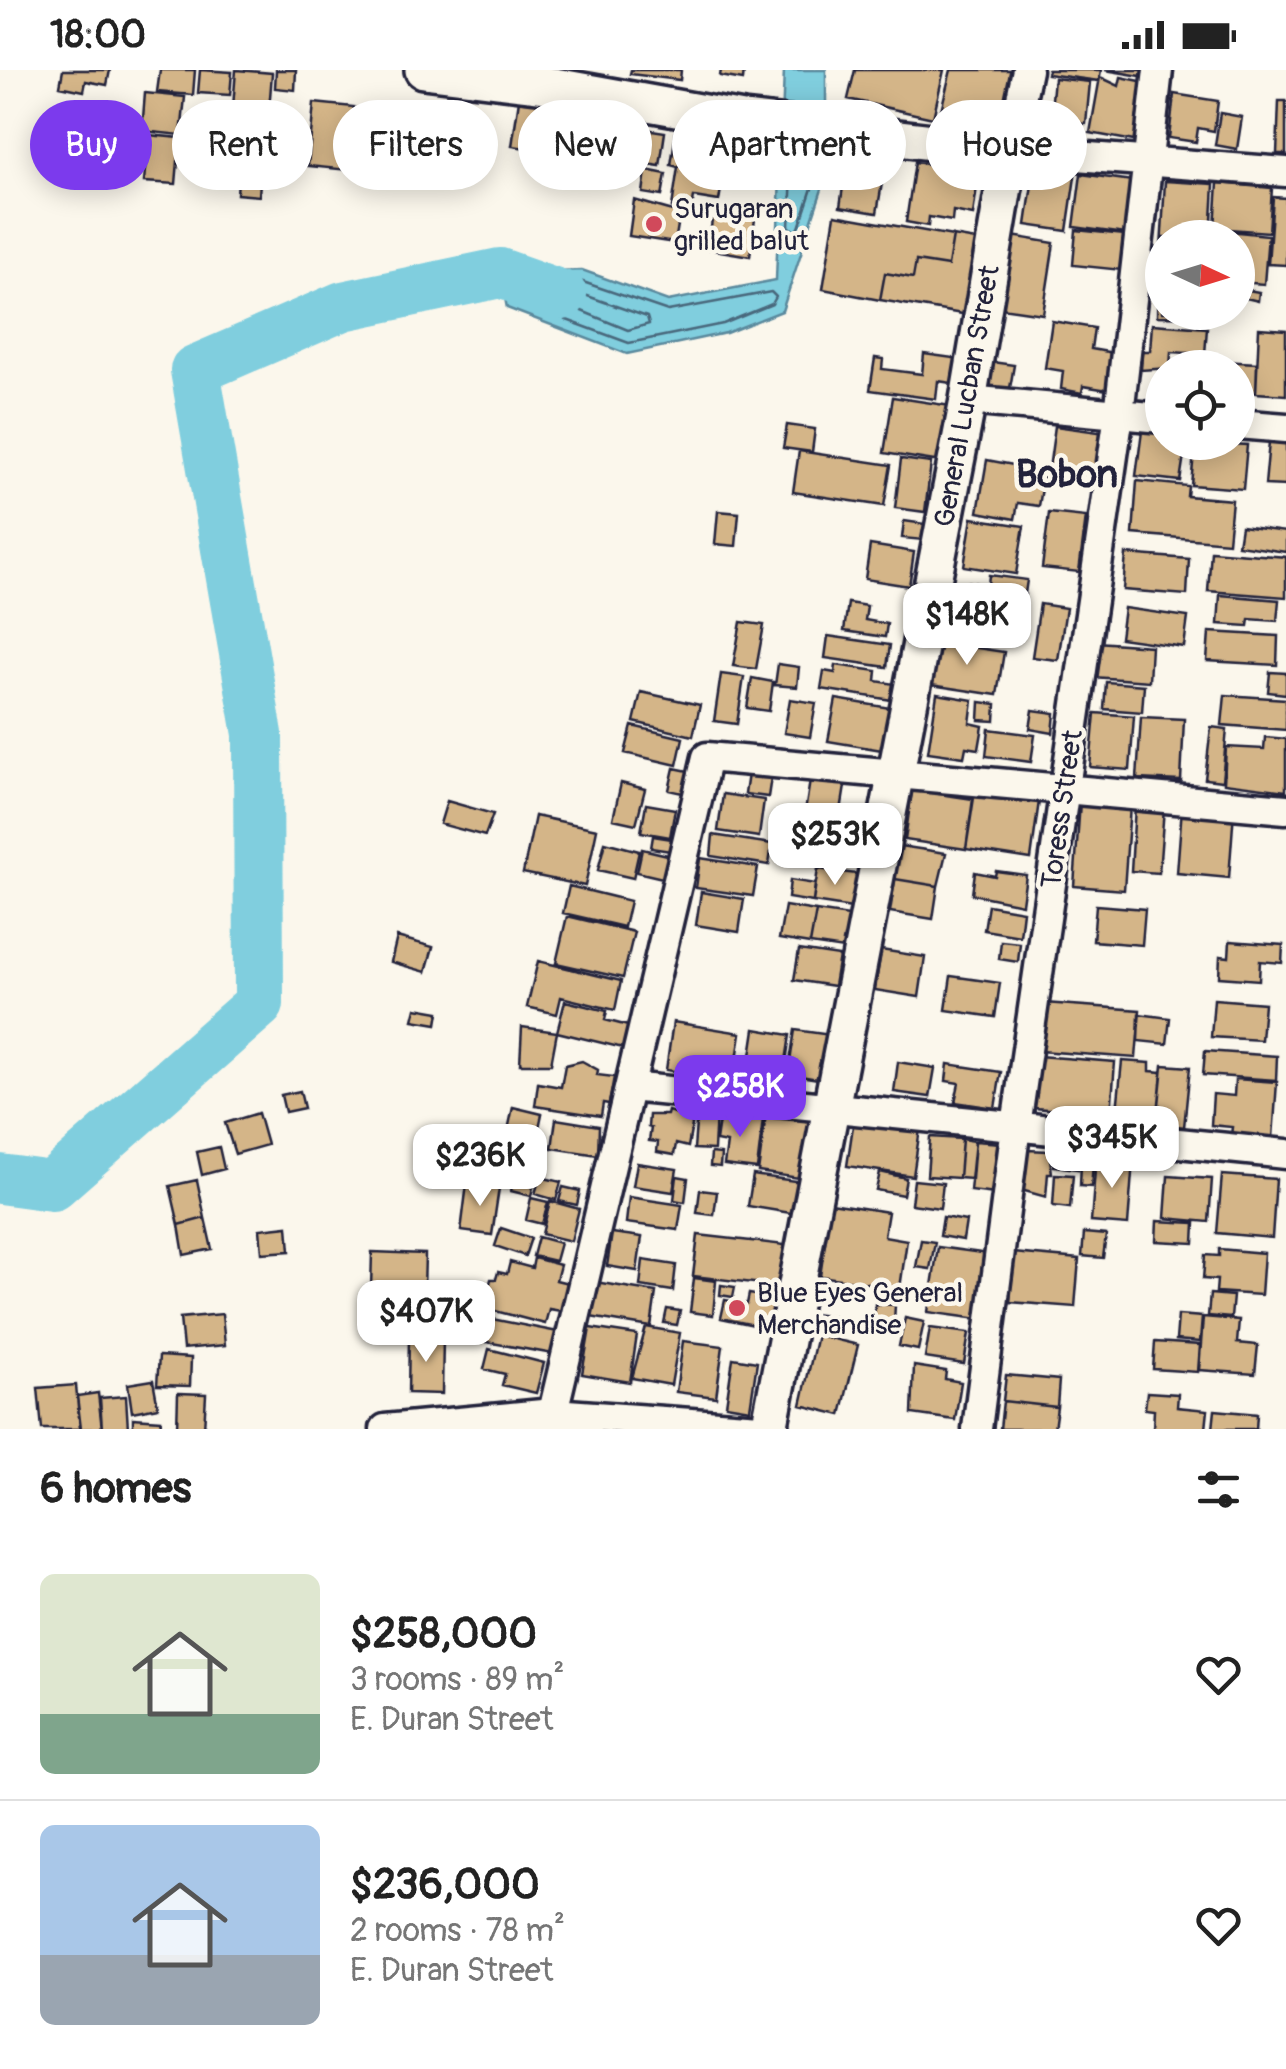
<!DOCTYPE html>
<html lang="en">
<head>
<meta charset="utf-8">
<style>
  body { margin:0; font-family:Pangolin,sans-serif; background:#f2f2f2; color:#222; height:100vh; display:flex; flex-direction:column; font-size:38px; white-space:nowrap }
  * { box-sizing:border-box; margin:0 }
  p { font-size:32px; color:#767676 }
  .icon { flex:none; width:55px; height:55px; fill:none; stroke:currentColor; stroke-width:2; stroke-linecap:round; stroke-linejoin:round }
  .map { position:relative; height:1359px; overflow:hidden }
  .side { display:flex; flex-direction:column; background:#fff; flex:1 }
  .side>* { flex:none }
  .guide { position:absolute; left:30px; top:30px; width:1228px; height:90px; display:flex; gap:20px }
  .needle { width:65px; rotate:94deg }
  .tools { position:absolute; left:1145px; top:150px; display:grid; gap:20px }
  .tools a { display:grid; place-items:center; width:110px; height:110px; border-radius:50%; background:#fff; box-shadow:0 5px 25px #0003; font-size:50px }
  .price { position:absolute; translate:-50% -85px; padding:0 22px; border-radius:20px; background:#fff; color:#222; font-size:32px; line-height:65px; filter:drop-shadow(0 2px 5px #0008) }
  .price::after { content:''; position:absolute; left:50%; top:60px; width:30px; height:22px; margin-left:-15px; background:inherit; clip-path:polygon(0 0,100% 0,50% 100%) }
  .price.on { background:#7c3aed; color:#fff }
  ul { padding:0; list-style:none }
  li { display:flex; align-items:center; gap:30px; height:250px; padding:0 40px }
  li+li { border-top:2px solid #e0e0e0 }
  li span { display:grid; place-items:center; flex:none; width:280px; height:200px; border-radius:15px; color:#555 }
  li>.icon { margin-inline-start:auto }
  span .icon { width:120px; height:120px; fill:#fffc; stroke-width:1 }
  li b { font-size:42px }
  h2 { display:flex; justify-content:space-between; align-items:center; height:120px; padding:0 40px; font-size:42px }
  .tag { padding:0 35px; border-radius:45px; background:#fff; box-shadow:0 5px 25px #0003; font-size:35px; line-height:90px }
  .tag.on { background:#7c3aed; color:#fff }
  .status { display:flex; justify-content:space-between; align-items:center; height:70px; padding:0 50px; background:#fff; direction:ltr }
  .status svg { height:28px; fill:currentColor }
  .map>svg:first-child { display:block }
</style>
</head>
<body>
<div class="status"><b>18:00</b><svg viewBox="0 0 49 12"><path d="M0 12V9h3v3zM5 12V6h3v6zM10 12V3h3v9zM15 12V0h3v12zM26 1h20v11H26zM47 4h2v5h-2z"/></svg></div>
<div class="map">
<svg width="1286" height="1359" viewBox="0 0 1286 1359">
  <rect width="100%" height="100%" fill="#fbf7ec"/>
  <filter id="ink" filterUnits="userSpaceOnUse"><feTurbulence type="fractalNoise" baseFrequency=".01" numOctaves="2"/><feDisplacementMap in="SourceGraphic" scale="20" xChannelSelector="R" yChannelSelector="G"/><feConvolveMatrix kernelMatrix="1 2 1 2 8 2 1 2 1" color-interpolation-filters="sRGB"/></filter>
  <g filter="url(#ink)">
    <path fill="#80cede" stroke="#5a899d" stroke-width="2.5" d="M784,0H826V107L782,241L726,263L627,284L507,238L500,203L582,200L668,231L776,210Z"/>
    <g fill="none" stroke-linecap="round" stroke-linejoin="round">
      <path stroke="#48677c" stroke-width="2.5" d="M794,76L789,156L794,161L799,158L816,106V79
        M580,211L668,241L771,222L776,227L772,234L723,254L629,273L518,232L513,218L518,213Z
        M579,223L647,247L649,254L628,260L555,230L558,224Z"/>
      <path stroke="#80cede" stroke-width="50" d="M0,1109L52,1116L259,934L258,664L195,300L343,236L500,203L562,225"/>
    </g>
    <path fill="#d4b588" stroke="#22223b" stroke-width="2.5" d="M63,0H110L107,15L86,11L84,21L60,16Z
      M160,0H195L193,25L157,22Z
      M200,0L232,2L230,25L198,23Z
      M236,0L272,3L269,40L233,37Z
      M276,0H296L295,20L275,18Z
      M631,0H681L680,10L630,4Z
      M721,0H744L743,10L720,6Z
      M855,0H944L933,48L848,29Z
      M951,0H1014L998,63L939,48Z
      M1048,0H1101L1099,11L1047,4Z
      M1105,0H1154L1153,8Z
      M1100,7L1119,16L1121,7L1145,12L1134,71L1090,63Z
      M1054,8L1090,12L1086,54L1050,51Z
      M145,23L185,27L181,65L142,61Z
      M1174,24L1218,31L1214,61L1198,58L1196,72L1169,68Z
      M519,30L555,35L548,81L512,76Z
      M1279,31H1286V84H1277Z
      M314,33L354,37L348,100L308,96Z
      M237,41L268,44L264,79L234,76Z
      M1220,43L1242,47L1237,79L1215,75Z
      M85,48L100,51L98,67L82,64Z
      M626,56L665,62L660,96L621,90Z
      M677,56L730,64L719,131L694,127L692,140L672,137L678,97L671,95Z
      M148,65L180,68L176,114L144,112Z
      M240,81L262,83L259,126L237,124Z
      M848,83L886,89L877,143L840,137Z
      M1036,87L1077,93L1067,161L1026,155Z
      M915,92L979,102L973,145L953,141L952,151L929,147L928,156L906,152Z
      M646,100L666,104L662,126L643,123Z
      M1081,104L1140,112L1133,165L1074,157Z
      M1165,111L1214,114L1211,168H1162L1161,179Z
      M1218,113L1272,118L1269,162L1215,158Z
      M1273,127L1286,128V195L1268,194Z
      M634,130L680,143L675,173L629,166Z
      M730,142L755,149L750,186L708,179L713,143L729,145Z
      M835,145L953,166L948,196L916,191L913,208L885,203L880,230L823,219Z
      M1076,160L1135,166L1131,201L1073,195Z
      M1218,160L1268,165L1264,214L1238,212V168H1218Z
      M953,166L993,173L980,247L880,230L885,203L913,208L916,191L948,196Z
      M1012,166L1054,173L1043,244L1001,238Z
      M1158,198L1162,199V242H1211V247L1157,246Z
      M1248,220L1259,222L1258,231L1246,228Z
      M1052,251L1094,258L1091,279L1114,283L1108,320L1083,316L1082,323L1061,319L1063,301L1045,298Z
      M1152,254L1207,258L1205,284L1171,282L1170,298L1141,300L1142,281H1150Z
      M1259,258L1286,260V325L1256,323Z
      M924,284L968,290L965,315L938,311L936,329L870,320L875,288L883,289L882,299L922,304Z
      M1220,291L1257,293L1256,323L1238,322V298H1220Z
      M992,292L1014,295L1009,324L987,321Z
      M893,327L951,336L941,392L884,383Z
      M787,355L815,359L812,382L783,378Z
      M1055,356L1106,363L1100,406L1049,399Z
      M1142,361L1162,364V372H1186L1180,411L1136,406Z
      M1195,372L1247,375L1243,419L1191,415Z
      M1269,372L1286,374V416L1265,415Z
      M799,381L891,395L884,436L793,422Z
      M901,389L931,393L925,442L895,438Z
      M987,390L1045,401L1039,436L1018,433L1015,449L978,442Z
      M1137,411L1188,416L1187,426L1232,430L1228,472L1133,464Z
      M718,441L739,443L736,476L715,474Z
      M1049,443L1086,447L1079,502L1042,498Z
      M972,448L1024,456L1016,504L964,496Z
      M904,451L925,454L923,470L902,468Z
      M1241,456L1286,462V482L1238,475Z
      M870,475L914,482L909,516L865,509Z
      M1211,481L1286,487V527L1208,521Z
      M1126,484L1189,489L1187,525L1123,520Z
      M989,505L1027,510L1018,570L961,562L969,512L988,515Z
      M1220,525L1279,530L1277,551L1249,549L1248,556L1218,554Z
      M848,533L867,536L865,550L887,554L885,567L844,561Z
      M1040,534L1066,538L1058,590L1032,587Z
      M1124,538L1188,547L1184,577L1120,568Z
      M741,552L764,555L756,599L733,596Z
      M1209,562L1278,566L1277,595L1207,591Z
      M828,566L890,575L887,597L825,588Z
      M937,572L1004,582L997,625L931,615Z
      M1096,572L1151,576L1149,611L1093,607Z
      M778,594L799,597L797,617L775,615Z
      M836,595L877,601L876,611L895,614L892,630L821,619L824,601L835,603Z
      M1270,602L1286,603V624L1268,622Z
      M721,604L744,607L737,654L714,651Z
      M752,608L773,612L769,641L747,638Z
      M1106,612L1144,615L1142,642L1104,639Z
      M641,622L700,635L693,666L634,652Z
      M937,624L973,630L970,653L983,656L979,679L966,677L964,687L928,682Z
      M1225,625L1286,629V660L1222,655Z
      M790,629L816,633L810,667L784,663Z
      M836,629L890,638L882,680L828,671Z
      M980,632L996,634L995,651L979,650Z
      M1033,640L1055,643L1053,663L1030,659Z
      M1095,643L1134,646L1130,700L1090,697Z
      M1141,647L1184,649L1181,711L1137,709Z
      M632,656L683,668L677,695L625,683Z
      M1211,657L1227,659L1222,711L1205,709Z
      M989,659L1035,665L1031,692L986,686Z
      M1265,667L1286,669V721L1224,713L1226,677L1264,679Z
      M749,697L772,701L768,727L745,724Z
      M674,698L693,702L687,724L669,720Z
      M811,704L846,710L840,747L805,742Z
      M621,713L645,719L636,754L613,749Z
      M912,720L973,729L966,779L905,770Z
      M975,721L1039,731L1031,789L966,779Z
      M723,724L764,730L759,767L718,761Z
      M447,731L493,744L485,766L440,754Z
      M1080,732L1130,736L1124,820L1074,816Z
      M646,734L675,739L670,767L641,762Z
      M1135,736L1164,738L1159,803L1131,801Z
      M1182,737L1234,741L1229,808L1177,803Z
      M535,746L597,759L585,816L523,803Z
      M713,765L772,774L769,795L711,786Z
      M653,766L678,770L677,782L651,778Z
      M605,772L639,781L633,808L598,800Z
      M900,776L946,783L938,816L895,809Z
      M642,779L676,787L671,810L637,802Z
      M700,788L758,797L753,826L696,818Z
      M818,799L857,804L852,838L813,832Z
      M996,801L1026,805L1022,834L972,824L975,802L995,806Z
      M895,809L938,816L933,849L890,842Z
      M790,810L815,814L813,832L788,828Z
      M569,816L630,831L624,857L563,843Z
      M701,822L744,829L739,862L696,855Z
      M988,835L1023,841L1020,866L984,860Z
      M1096,835L1145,839L1142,875L1093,871Z
      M785,836L816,841L810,874L779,869Z
      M816,841L849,846L844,879L810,874Z
      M567,846L634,862L623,908L556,893Z
      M397,867L433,877L426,902L391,892Z
      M1001,871L1020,873L1018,892L999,889Z
      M1230,871L1283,875L1282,893L1260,891L1259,910L1219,907L1220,886L1229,887Z
      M799,880L839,886L834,916L794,910Z
      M881,880L925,887L919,927L875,920Z
      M538,891L621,911L615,940L561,927L557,944L527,937Z
      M951,906L1000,913L995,947L946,940Z
      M1214,929L1264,933L1261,970L1211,967Z
      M565,931L607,941L605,950L628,956L623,978L557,962Z
      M1044,933L1140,940L1136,988L1040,981Z
      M416,938L439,942L437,954L413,950Z
      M1139,944L1170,948L1167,974L1138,971Z
      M673,952L741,963L734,1010L666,1000Z
      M522,957L557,962L551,994H520Z
      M755,959L790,965L782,1018L747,1012Z
      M795,960L831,965L824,1010L788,1004Z
      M1205,981L1277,986L1276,1010L1203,1005Z
      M1038,986L1115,992L1111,1044L1034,1038Z
      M582,991L598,1000L597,1005L614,1007L609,1034L603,1033L601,1046L535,1036L538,1013L561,1017L565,995Z
      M1122,991L1150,993V1001L1162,1002L1157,1054L1116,1051Z
      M898,992L935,998L930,1027L894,1022Z
      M948,994L1001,1002L995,1038L955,1032L959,1013L946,1011Z
      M1163,995L1190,997L1184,1057L1157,1054Z
      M1235,1009L1277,1012L1273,1068L1231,1065L1232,1057L1211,1055L1213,1024L1234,1026Z
      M300,1021L304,1038L285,1042L281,1025Z
      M513,1037L542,1044L534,1081L505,1074Z
      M697,1040L716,1042L714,1080L694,1079Z
      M668,1041L693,1049L688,1077L676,1074L674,1085L657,1082L658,1072L649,1071L651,1058L648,1057L649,1045H667Z
      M258,1043L267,1075L235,1084L225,1053Z
      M720,1043L763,1049L757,1099L724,1095L727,1073L716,1071Z
      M766,1044L814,1051L806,1109L758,1102Z
      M556,1049L599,1056L598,1085L552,1078Z
      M854,1049L920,1059L913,1106L847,1096Z
      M930,1067L962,1069L959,1108L927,1106Z
      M962,1069L975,1071L972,1109L959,1108Z
      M975,1071L1001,1073L996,1124L970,1121Z
      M219,1077L224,1099L202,1105L197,1082Z
      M1026,1080L1049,1081L1052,1103H1048L1046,1127L1021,1120L1019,1091H1026Z
      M1056,1080L1080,1083L1078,1099L1054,1096Z
      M711,1083L721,1084L720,1097L710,1096Z
      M1096,1087L1133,1090L1128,1155L1091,1152Z
      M637,1093L677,1099L673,1122L633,1116Z
      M1081,1093L1093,1094L1091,1117L1080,1116Z
      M880,1102L906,1108L903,1125L876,1120Z
      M515,1103L535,1108L531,1126L511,1121Z
      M1055,1104L1073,1105L1070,1138L1053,1136Z
      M753,1105L802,1112L797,1144L748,1136Z
      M1222,1105L1276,1109L1272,1168L1217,1163Z
      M677,1106L688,1108L685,1132L674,1130Z
      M1168,1106L1212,1109L1209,1152L1165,1148Z
      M540,1107L561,1112L556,1130L535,1124Z
      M197,1110L205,1148L179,1155L170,1116Z
      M914,1110L943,1113L940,1138L911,1134Z
      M467,1114L499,1118L492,1165L461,1161Z
      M563,1117L580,1121L577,1135L559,1131Z
      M700,1120L717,1122L714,1145L697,1143Z
      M629,1127L682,1135L678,1160L626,1153Z
      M531,1128L548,1132L542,1154L526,1150Z
      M550,1131L579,1139L571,1171L542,1164Z
      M831,1133L888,1142L884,1166L907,1170L900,1218L820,1206Z
      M943,1147L966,1151L963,1170L940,1166Z
      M205,1148L212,1179L184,1185L179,1155Z
      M1157,1151L1195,1153L1194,1173L1156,1171Z
      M288,1156L290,1181L262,1183L260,1159Z
      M501,1158L531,1168L525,1186L495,1176Z
      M612,1163L642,1167L637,1201L607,1196Z
      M1084,1163L1106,1165L1103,1188L1082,1186Z
      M698,1165L785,1175L780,1216L693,1206Z
      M538,1167L560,1173L555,1191L533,1186Z
      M921,1170L935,1172L930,1199L916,1197Z
      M938,1177L989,1184L979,1249L928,1242Z
      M1219,1179L1264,1183L1261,1225L1216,1222L1217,1210L1203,1209L1205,1185L1219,1186Z
      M372,1182L425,1184L424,1221L371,1219Z
      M1013,1183L1079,1189L1075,1237L1010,1232Z
      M534,1188L560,1195L556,1210L568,1213L561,1241L549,1239L545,1254L484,1238L491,1209H496L498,1202L507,1204L510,1192L532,1198Z
      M643,1190L676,1195L673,1221L640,1216Z
      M694,1208L716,1211L713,1245L690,1242Z
      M589,1211L656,1222L651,1257L584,1246Z
      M721,1215L735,1217L733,1227L720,1225Z
      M749,1224L779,1229L773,1259L721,1248L725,1230L747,1234Z
      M1210,1224L1233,1226L1231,1248L1208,1246Z
      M875,1234L895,1235L894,1251L874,1250Z
      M667,1239L680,1241L677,1255L664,1253Z
      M454,1243L472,1247L467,1272L449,1267Z
      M222,1244L225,1275L183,1279L180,1248Z
      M812,1244L847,1248L846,1263L811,1259Z
      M1178,1245L1202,1247L1200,1272L1176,1270Z
      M1203,1247L1239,1250L1237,1273L1258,1275L1255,1304L1199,1300Z
      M487,1248L558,1262L553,1284L481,1271Z
      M905,1248L924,1252L918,1280L899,1276Z
      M646,1257L680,1263L671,1315L632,1308Z
      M590,1258L637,1265L630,1312L582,1304Z
      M930,1258L969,1263L964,1294L925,1288Z
      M817,1265L858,1275L841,1345L801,1335Z
      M409,1267H443L442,1324L408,1323Z
      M683,1271L723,1276L716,1327L676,1322Z
      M1155,1272L1200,1275L1198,1302L1153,1299Z
      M489,1279L544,1293L536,1323L502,1315L505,1304L484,1299Z
      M159,1286L191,1288L190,1316L157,1315Z
      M733,1288L757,1292L750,1339L726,1335Z
      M914,1296L946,1301L945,1309L961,1312L955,1350L912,1344Z
      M1006,1305L1059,1310L1057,1337L1003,1331Z
      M153,1310L158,1337L132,1342L128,1314Z
      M76,1315L80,1359H42L38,1318Z
      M1147,1322L1178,1324L1177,1337L1208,1340L1206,1359H1153L1154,1340L1145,1339Z
      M98,1323L102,1359H81L77,1326Z
      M178,1323L206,1324L204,1359H177Z
      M126,1326L128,1359H102L100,1328Z
      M1003,1331L1057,1337L1054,1359H1000Z
      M1215,1340L1257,1344L1256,1359H1213Z
      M133,1348L161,1350L160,1359H133Z"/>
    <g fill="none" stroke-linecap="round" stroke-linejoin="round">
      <defs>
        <path id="minor" d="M1027,0L1010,81L1286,102
          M968,330L1162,348
          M1238,354L1286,358
          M630,1017L1286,1084
          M385,1359L553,1343L775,1359
          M549,1359L707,687L1286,739
          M977,1359L1016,1056L1119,344L1158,0"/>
        <path id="tertiary" d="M423,0L554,16L743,50L1010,81L968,330L769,1359"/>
      </defs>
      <use href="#minor" stroke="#22223b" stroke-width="35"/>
      <use href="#tertiary" stroke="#22223b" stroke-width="42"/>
      <use href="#minor" stroke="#fbf7ec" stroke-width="28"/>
      <use href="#tertiary" stroke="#fbf7ec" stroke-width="35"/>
    </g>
  </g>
  <g fill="#d1495b" stroke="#fbf7ec" stroke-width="4">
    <circle cx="654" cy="154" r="10"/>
    <circle cx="737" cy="1238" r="10"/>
  </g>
  <g text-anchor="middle" stroke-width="9" stroke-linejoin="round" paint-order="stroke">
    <g font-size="28" fill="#22223b" stroke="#fbf7ec" text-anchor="start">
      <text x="674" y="148">Surugaran<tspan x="674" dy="32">grilled balut</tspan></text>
      <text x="757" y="1232">Blue Eyes General<tspan x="757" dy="32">Merchandise</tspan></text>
    </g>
    <g font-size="28" fill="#22223b" stroke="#fbf7ec">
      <text transform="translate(966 326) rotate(-80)" y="10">General Lucban Street</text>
      <text transform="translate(1061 739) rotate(-82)" y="10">Toress Street</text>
    </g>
    <g font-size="38" font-weight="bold" fill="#22223b" stroke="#fbf7ec">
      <text x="1067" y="417">Bobon</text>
    </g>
  </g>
</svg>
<div class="tools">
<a><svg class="needle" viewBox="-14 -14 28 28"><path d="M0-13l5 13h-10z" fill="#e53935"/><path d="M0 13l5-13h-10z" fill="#767676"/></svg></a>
<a><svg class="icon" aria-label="locate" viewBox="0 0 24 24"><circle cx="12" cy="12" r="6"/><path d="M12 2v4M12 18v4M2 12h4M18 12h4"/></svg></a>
</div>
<b class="price" style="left:967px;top:598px">$148K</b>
<b class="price" style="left:835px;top:818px">$253K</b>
<b class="price on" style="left:740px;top:1070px">$258K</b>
<b class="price" style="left:1112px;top:1121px">$345K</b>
<b class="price" style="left:480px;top:1139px">$236K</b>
<b class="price" style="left:426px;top:1295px">$407K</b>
<div class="guide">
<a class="tag on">Buy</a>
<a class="tag">Rent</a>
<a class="tag">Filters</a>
<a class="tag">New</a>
<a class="tag">Apartment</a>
<a class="tag">House</a>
</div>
</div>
<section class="side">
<h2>6 homes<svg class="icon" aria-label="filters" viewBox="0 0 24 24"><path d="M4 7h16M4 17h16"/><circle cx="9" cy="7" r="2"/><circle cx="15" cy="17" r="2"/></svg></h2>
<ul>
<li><span style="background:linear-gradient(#dfe7d0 70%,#7fa58c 0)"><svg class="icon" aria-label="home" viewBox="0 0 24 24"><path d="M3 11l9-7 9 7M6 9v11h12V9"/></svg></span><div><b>$258,000</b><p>3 rooms · 89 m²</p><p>E. Duran Street</p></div><svg class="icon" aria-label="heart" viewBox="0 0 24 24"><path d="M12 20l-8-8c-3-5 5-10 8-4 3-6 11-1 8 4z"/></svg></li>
<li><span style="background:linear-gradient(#a9c7e8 65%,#9aa5b1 0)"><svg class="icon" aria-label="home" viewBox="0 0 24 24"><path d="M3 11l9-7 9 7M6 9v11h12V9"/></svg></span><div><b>$236,000</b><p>2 rooms · 78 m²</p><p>E. Duran Street</p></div><svg class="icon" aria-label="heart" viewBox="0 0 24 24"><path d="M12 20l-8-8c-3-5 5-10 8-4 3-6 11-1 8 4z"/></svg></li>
</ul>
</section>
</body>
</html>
